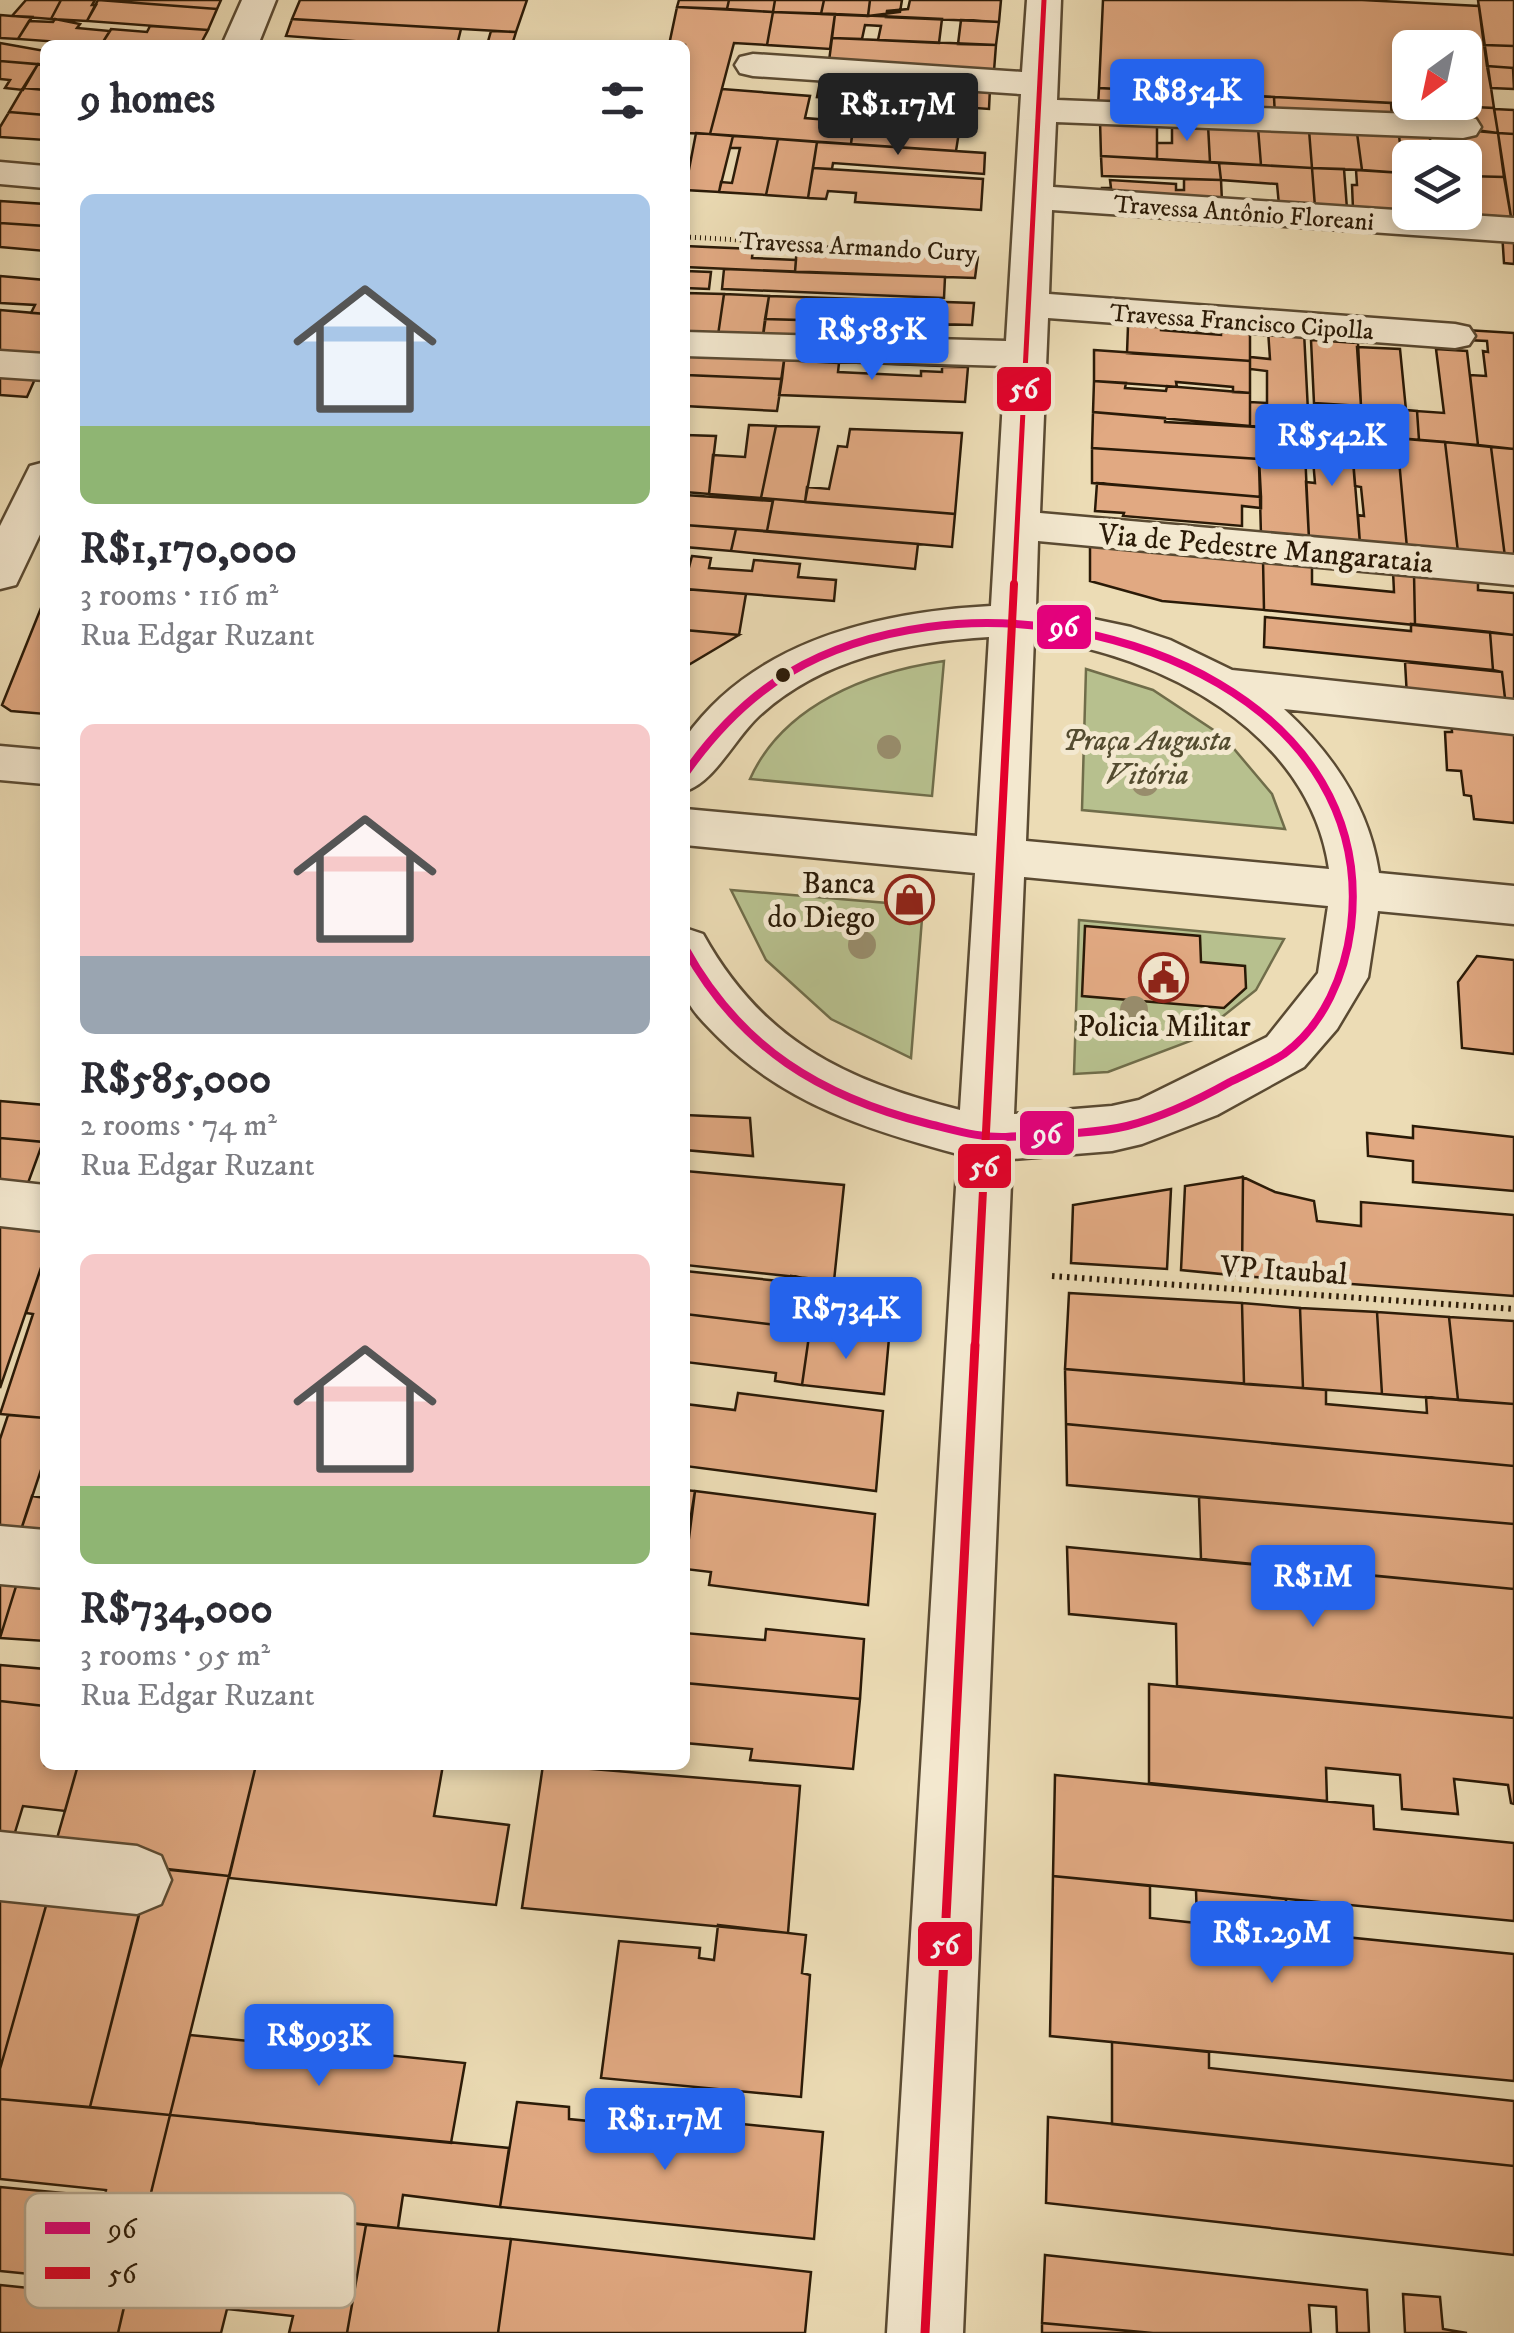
<!DOCTYPE html>
<html lang="en">
<head>
<meta charset="utf-8">
<style>
  body { margin:0; font-family:"IM FELL DW Pica",serif; background:#f2f2f3; color:#2b2b33; height:100vh; display:flex; flex-direction:column; font-size:38px; white-space:nowrap }
  * { box-sizing:border-box; margin:0 }
  p { font-size:32px; color:#7c7c81 }
  .icon { flex:none; width:55px; height:55px; fill:none; stroke:currentColor; stroke-width:2; stroke-linecap:round; stroke-linejoin:round }
  .map { position:relative; flex:1; overflow:hidden }
  .sheet { position:absolute; left:40px; top:40px; width:650px; height:1730px; display:flex; flex-direction:column; background:#fff; border-radius:15px; box-shadow:0 5px 15px #0003 }
  .sheet>* { flex:none }
  .needle { width:65px; rotate:213deg }
  .tools { position:absolute; left:1392px; top:30px; display:grid; gap:20px }
  .tools a { display:grid; place-items:center; width:90px; height:90px; border-radius:15px; background:#fff; box-shadow:0 5px 15px #0003; font-size:50px }
  .price { position:absolute; translate:-50% -85px; padding:0 22px; border-radius:10px; background:#2563eb; color:#fff; font-size:32px; line-height:65px; filter:drop-shadow(0 2px 5px #0008) }
  .price::after { content:''; position:absolute; left:50%; top:60px; width:30px; height:22px; margin-left:-15px; background:inherit; clip-path:polygon(0 0,100% 0,50% 100%) }
  .price.current { background:#222; color:#fff }
  ul { padding:0; list-style:none }
  li { display:grid; align-content:center; gap:20px; height:530px; padding:0 40px }
  li span { display:grid; place-items:center; height:310px; border-radius:15px; color:#555 }
  li>.icon { margin-inline-start:auto }
  span .icon { width:180px; height:180px; fill:#fffc; stroke-width:1 }
  li b { font-size:42px }
  h2 { display:flex; justify-content:space-between; align-items:center; height:120px; padding:0 40px; font-size:42px }
  .map>svg:first-child { display:block }
</style>
</head>
<body>
<div class="map">
<svg width="1514" height="2333" viewBox="0 0 1514 2333">
  <rect width="100%" height="100%" fill="#ecdcb5"/>
  <filter id="stains"><feTurbulence type="fractalNoise" baseFrequency=".002" numOctaves="4"/><feColorMatrix values="0 0 0 0 .2 0 0 0 0 .09 0 0 0 0 .02 0 0 0 .5 -.17"/></filter>
  <radialGradient id="worn" r=".72"><stop offset=".6" stop-color="#630" stop-opacity="0"/><stop offset="1" stop-color="#630" stop-opacity=".3"/></radialGradient>
  <path fill="#b7c08e" stroke="#706d4a" stroke-width="2.5" d="M944,661L932,796L750,779C783,705 868,672 944,661Z
    M1086,669L1153,690L1224,737L1272,794L1285,829L1082,810Z
    M731,890L923,906L911,1058L831,1019L766,960Z
    M1079,920L1284,939L1256,990L1193,1040L1108,1072L1074,1074Z"/>
  <path fill="#e1a982" stroke="#2a1a07" stroke-width="2.5" fill-rule="evenodd" d="M26,0H61L51,19L12,16Z
    M61,0H95L92,5H96L87,21L51,19Z
    M98,0L217,9L208,30L87,21Z
    M98,0H221L217,9Z
    M300,0H527L516,32L292,19Z
    M679,0H729L727,9L677,7Z
    M729,0H775L773,12L727,9Z
    M775,0H824L821,14L773,12Z
    M824,0H870L868,16L821,14Z
    M870,0H902L900,12L868,16Z
    M910,0H1001L999,22L886,17L887,11L908,9Z
    M1103,0H1362L1479,6L1494,108L1099,88ZM1410,48H1465V102H1410Z
    M1514,0V46L1484,45L1478,0Z
    M677,7L773,12L767,45L734,43L710,134L685,133V45H669Z
    M773,12L835,14L830,49L767,45Z
    M835,14L942,19L939,43L878,40L881,26L865,25L862,39L832,38Z
    M0,15L12,16L32,17L18,39L0,38Z
    M55,19L80,24L77,28L110,31L101,45L18,39L29,21L53,22Z
    M292,19L461,29L457,45H406L286,36Z
    M961,20L999,22L996,45L958,44Z
    M150,26L208,30L200,45H101L111,29L147,32Z
    M491,31L516,32L512,45H487Z
    M832,38L996,45L994,71L829,61Z
    M0,43L45,51V65L0,61Z
    M1484,45L1514,46V68L1487,66Z
    M0,61L38,64L23,90L5,88L10,80L0,79Z
    M38,64L45,65V90L23,88Z
    M1487,66L1513,68L1514,89L1491,88Z
    M821,77L990,88L989,109L817,97Z
    M23,88L45,90V115L9,112Z
    M1099,88L1179,92V111L1098,106Z
    M722,89L810,96L805,118L854,122L851,144L710,134Z
    M1179,92L1274,97L1275,117L1179,111Z
    M1274,97L1391,103L1392,119L1275,117Z
    M832,98L962,107L959,126L828,120Z
    M1391,103L1494,108L1498,133L1392,119Z
    M1494,109L1514,110V134L1498,133Z
    M9,112L45,115V140L0,137V127Z
    M1100,120L1157,123V159L1101,156Z
    M1172,123L1208,125L1210,162L1157,159V143H1172Z
    M853,125L959,132L956,151L851,144Z
    M1208,125L1258,128L1261,165L1210,162Z
    M1258,128L1309,130L1312,168L1261,165Z
    M1429,129L1431,148L1466,150L1464,130L1498,133L1504,177L1465,176V158H1410V173H1403L1399,135Z
    M1309,130L1357,133L1362,170L1312,168Z
    M696,133L733,136L719,192L685,190Z
    M1357,133L1399,135L1403,173L1362,170Z
    M1498,133L1514,134V217H1511Z
    M733,136L778,139L766,195L719,192L721,182L732,183L740,148H730Z
    M778,139L817,142L808,198L766,195Z
    M817,142L985,153L984,174L833,163L832,169L813,168Z
    M1101,156L1219,163L1221,180L1102,176Z
    M1219,163L1312,168L1315,207L1279,205L1277,184L1221,180Z
    M813,168L983,179L981,210L855,202L856,193L828,191L826,199L808,198Z
    M1312,168L1344,169L1347,209L1315,207Z
    M1356,170L1403,173L1409,212L1353,209L1352,185H1357Z
    M1465,176L1504,177L1511,217L1420,212H1465V199L1472,200L1470,189H1465Z
    M1184,179L1221,180L1222,202L1102,198V188H1111L1110,180L1176,184V190H1184Z
    M0,201L45,204V226L0,223Z
    M0,223L45,226V251L0,247Z
    M1502,232L1514,233V264L1504,263Z
    M797,245L978,255L975,278L795,272Z
    M685,246L753,249L752,258L796,260L795,272L685,267Z
    M724,269L945,277L944,298L722,289Z
    M685,271L711,272L709,289L685,288Z
    M0,276L45,280V314L31,313L35,305L0,303Z
    M685,293L724,294L717,342L685,341Z
    M724,294L769,296L762,343L717,342Z
    M769,296L974,303L972,325L765,319Z
    M0,310L45,314V355L0,351Z
    M765,319L947,324L946,347L762,343Z
    M1133,319L1161,321V330L1221,335V326L1250,328V361L1127,353L1128,326H1132Z
    M1268,330L1304,332L1309,431L1250,426V402L1267,403V371L1250,369V357L1270,359Z
    M1466,330L1514,333V449L1478,445L1470,375L1486,376L1483,351L1488,352L1487,341L1466,340Z
    M1311,340L1358,343L1361,406L1314,403Z
    M1357,347L1400,349L1406,410L1417,411L1419,440L1363,435Z
    M689,349L785,353L782,379L686,375Z
    M786,349L969,354L968,367L784,360Z
    M1436,349L1467,351L1478,445L1419,440L1417,411L1444,413Z
    M1094,350L1250,361V393L1233,392V387L1176,382L1177,387L1094,381Z
    M784,360L839,363L838,372L921,376V371L942,372V367H968L965,402L779,395Z
    M685,375L782,379L777,411L685,406Z
    M0,377L35,379L27,397L0,395Z
    M1094,381L1126,383L1125,388L1166,391L1167,386L1250,393V426L1093,412Z
    M1093,412L1165,418V422L1258,427L1259,459L1092,448Z
    M749,425L776,426L761,498L709,494L713,455L745,457Z
    M776,426L819,427L805,502L761,498Z
    M1258,427L1304,430L1309,539L1261,535Z
    M850,429L962,433L955,514L805,502L807,487L829,489L838,446L847,447Z
    M1304,430L1351,435L1360,544L1309,539L1306,482L1315,483L1312,448H1305Z
    M685,435L716,436L709,494L685,492Z
    M1351,435L1397,438L1407,548L1360,544L1358,515L1364,516L1361,487L1355,486Z
    M1397,438L1445,442L1458,552L1407,548Z
    M1445,442L1491,447L1505,557L1458,552Z
    M1491,447L1514,449V557H1505Z
    M1092,448L1259,459L1261,497L1092,483Z
    M1097,483L1261,497V508L1242,506V526L1123,516L1124,513L1095,511Z
    M685,495L773,501L767,531L685,525Z
    M773,499L955,514L952,547L767,531Z
    M685,525L736,529L731,551L685,547Z
    M736,529L918,544L915,569L731,551Z
    M1090,544L1263,559L1264,610L1162,601L1090,581Z
    M692,556L711,558L709,568L752,571L754,560L800,564L798,577L836,580L834,601L685,589V571H688Z
    M1263,559L1312,564V584L1394,592L1393,571L1414,573L1415,625L1264,610Z
    M1414,573L1478,578V590L1514,593V635L1415,625Z
    M686,589L746,594L739,635L685,630Z
    M41,608L45,609V714L11,711L2,705Z
    M1265,617L1411,631V624L1490,632L1493,670L1264,647Z
    M685,630L739,635L685,667Z
    M1490,632L1514,635V708L1506,707L1502,672L1493,670Z
    M1405,662L1502,672L1506,707L1407,697Z
    M1451,720L1514,726V823L1474,819L1471,796L1464,795L1461,771L1447,770L1445,732H1452Z
    M1085,926L1200,936L1201,962L1245,966L1246,988L1224,1008L1082,996Z
    M1477,956L1514,960V1054L1462,1048L1458,982Z
    M0,1101L45,1105V1142L0,1138Z
    M685,1115L750,1118L753,1156L685,1150Z
    M1413,1126L1514,1137V1191L1413,1182V1161L1368,1156L1367,1133L1413,1138Z
    M0,1138L43,1142L24,1194L0,1191Z
    M685,1171L844,1185L834,1281L685,1265Z
    M1243,1177L1275,1192L1314,1201L1317,1221L1361,1226V1202L1514,1215V1296L1242,1276Z
    M1243,1177L1242,1276L1181,1270L1185,1186Z
    M1171,1189L1167,1269L1071,1263L1073,1205Z
    M0,1217L45,1222V1256L0,1388Z
    M45,1256V1418L0,1414L33,1314L26,1313Z
    M685,1271L789,1282L791,1276L817,1280L810,1329L685,1314Z
    M817,1280L892,1287L889,1338L810,1329Z
    M1069,1293L1242,1303L1244,1384L1065,1369Z
    M1242,1303L1300,1308L1303,1388L1244,1384Z
    M1300,1308L1377,1312L1382,1394L1303,1388Z
    M1377,1312L1449,1317L1458,1400L1382,1394Z
    M685,1314L810,1329L802,1385L775,1381L776,1373L685,1362Z
    M1449,1317L1514,1321V1404L1458,1400Z
    M810,1329L889,1338L884,1394L802,1385Z
    M1065,1369L1326,1390V1404L1427,1413L1426,1397L1514,1404V1466L1066,1424Z
    M738,1393L883,1411L876,1491L685,1466V1404L735,1410Z
    M8,1415L45,1418V1458L17,1542L0,1540V1439Z
    M1066,1424L1514,1466V1524L1067,1485Z
    M685,1490L695,1491L685,1552Z
    M695,1491L875,1514L868,1605L709,1585L711,1572L685,1569Z
    M32,1496L45,1498V1545L17,1542Z
    M1199,1497L1514,1524V1589L1201,1559Z
    M1067,1547L1514,1589V1718L1177,1686L1176,1624L1069,1614Z
    M0,1565L22,1567L0,1638Z
    M22,1567L45,1569V1641L0,1638Z
    M766,1629L864,1639L860,1699L685,1683V1633L765,1640Z
    M0,1665L45,1669V1706L0,1701Z
    M685,1683L860,1699L853,1769L750,1760L752,1749L685,1743Z
    M1149,1684L1514,1718V1804L1511,1803L1508,1785L1454,1779L1458,1814L1402,1809L1400,1775L1326,1768L1327,1801L1149,1783Z
    M0,1701L45,1706V1765H78L65,1811L23,1806L9,1852L0,1851Z
    M78,1765H256L229,1876L52,1856Z
    M256,1765H443L434,1816L509,1825L496,1905L229,1878Z
    M543,1765L800,1786L788,1933L522,1908Z
    M1055,1775L1373,1806L1374,1829L1514,1843V1921L1053,1876Z
    M151,1868L229,1876L170,2115L90,2107Z
    M1053,1876L1150,1886V1918L1197,1923L1196,1890L1286,1899V1931L1514,1954V2081L1050,2036Z
    M0,1883L51,1888L0,2069Z
    M51,1888L143,1898L90,2107L0,2099V2069Z
    M718,1925L806,1935L802,1973L810,1975L801,2097L601,2078L619,1941L700,1948L699,1958L714,1960Z
    M190,2035L465,2063L451,2143L170,2115Z
    M1112,2042L1209,2052V2068L1514,2101V2166L1112,2124Z
    M0,2099L170,2115L149,2201L105,2197L106,2190L0,2179Z
    M517,2102L569,2107V2119L692,2131V2119L823,2132L814,2239L500,2207Z
    M170,2115L509,2148L500,2207L403,2195L398,2228L149,2201Z
    M1048,2117L1514,2166V2255L1046,2203Z
    M0,2187L149,2201L130,2284L0,2271Z
    M149,2201L366,2225L347,2333H289L293,2316L227,2309L221,2333H118Z
    M366,2225L511,2239L498,2333H347Z
    M511,2239L811,2272L805,2333H498Z
    M1045,2255L1367,2290L1369,2333H1337L1336,2307L1309,2305L1311,2333H1153L1042,2323Z
    M0,2285L126,2298L118,2333H0Z
    M1403,2294L1440,2297L1443,2329L1467,2333H1405Z
    M1042,2323L1153,2333H1042Z"/>
  <g fill="none" stroke-linecap="round" stroke-linejoin="round">
    <defs>
      <path id="minor" d="M242,0H276L258,45H222Z
        M1027,0H1061L1057,100L1463,116L1476,119L1481,127L1476,135L1463,138L1056,122L1053,187L1514,218V242L1052,210L1049,294L1455,324L1469,327L1475,336L1469,345L1455,348L1048,318L1040,513L1514,555V585L1038,541L1036,607L1131,627L1170,640L1232,670L1514,700V734L1284,709C1333,754 1369,807 1379,873L1514,886V924L1378,911L1368,977L1337,1029L1304,1067L1217,1115L1142,1144L1112,1151L1012,1159L963,2333H887L958,1154C869,1130 786,1104 720,1039C709,1028 691,1011 686,997C679,980 685,947 685,928L703,934C763,1042 845,1080 960,1110L975,873L685,845V809L977,836L989,637C906,642 822,658 759,716C735,738 714,783 685,791V738C754,640 879,612 991,606L1005,366L685,356V332L1006,341L1021,94L753,76L740,73L735,65L740,57L753,54L1022,72ZM1034,638C1160,655 1309,730 1329,869L1026,841ZM1024,877L1328,906L1318,973L1267,1037L1139,1100L1112,1106L1014,1114Z
        M0,162L45,166V188L0,184Z
        M0,351L45,354V380L0,377Z
        M45,462V524L16,585L0,589V526L30,466Z
        M0,746L45,750V784L0,780Z
        M0,1180L45,1185V1231L0,1226Z
        M0,1526L45,1530V1588L0,1584Z
        M0,1832L137,1846L161,1856L171,1880L161,1904L137,1914L0,1900Z"/>
    </defs>
    <use href="#minor" stroke="#5a4a32" stroke-width="5"/>
    <path stroke="#2a1a07" stroke-width="5" stroke-dasharray="1 4" stroke-linecap="butt" d="M685,237L968,252"/>
    <path stroke="#2a1a07" stroke-width="6" stroke-dasharray="2.5 5" stroke-linecap="butt" d="M1052,1276L1514,1309"/>
    <use href="#minor" fill="#f3e8cf" fill-rule="evenodd"/>
    <defs>
      <path id="bus-1" d="M685,774C747,685 820,642 928,627C1113,601 1377,704 1351,927C1345,974 1324,1025 1284,1054C1267,1065 1248,1073 1230,1082C1198,1100 1163,1117 1127,1126C1094,1134 1041,1135 1006,1137C979,1138 955,1130 929,1124C821,1097 740,1048 685,948"/>
      <path id="bus-2-far2" d="M1014,587L1044,0"/>
      <path id="bus-2-far1" d="M975,1347L1014,584"/>
      <path id="bus-2" d="M925,2333L975,1345"/>
    </defs>
    <use href="#bus-1" stroke="#f3e8cf" stroke-width="15"/>
    <use href="#bus-2-far2" stroke="#f3e8cf" stroke-width="10"/>
    <use href="#bus-2-far1" stroke="#f3e8cf" stroke-width="15"/>
    <use href="#bus-2" stroke="#f3e8cf" stroke-width="16"/>
    <use href="#bus-1" stroke="#e5007d" stroke-width="8"/>
    <use href="#bus-2-far2" stroke="#e4002b" stroke-width="5"/>
    <use href="#bus-2-far1" stroke="#e4002b" stroke-width="8"/>
    <use href="#bus-2" stroke="#e4002b" stroke-width="9"/>
  </g>
  <g fill="#988d6c">
    <circle cx="889" cy="747" r="12"/>
    <circle cx="1145" cy="782" r="14"/>
    <circle cx="862" cy="945" r="14"/>
    <circle cx="1134" cy="1010" r="14"/>
  </g>
  <defs>
    <symbol id="shop-ring" viewBox="-11 -11 22 22"><circle r="9.5" fill="#f3e8cf" stroke="#8f2418" stroke-width="1.5"/><path d="M-5-2.5h2.3a2.7 3.5 0 0 1 5.4 0H5L5.5 6h-11ZM-1.5-2.5h3a1.5 2.3 0 0 0-3 0Z" fill="#8f2418"/></symbol>
    <symbol id="civic-ring" viewBox="-11 -11 22 22"><circle r="9.5" fill="#f3e8cf" stroke="#8f2418" stroke-width="1.5"/><path d="M-.6-6.5H3V-4.5H.6V-3L4-1V1h2V6H-6V1h2V-1L-.6-3ZM-1.2 2.5V6h2.4V2.5Z" fill="#8f2418"/></symbol>
  </defs>
  <g fill-rule="evenodd">
    <use href="#shop-ring" x="882" y="872" width="55" height="55"/>
    <use href="#civic-ring" x="1136" y="950" width="55" height="55"/>
  </g>
  <circle fill="#2a1a07" stroke="#f3e8cf" stroke-width="4" cx="783" cy="675" r="9"/>
  <g text-anchor="middle" stroke-width="10" stroke-linejoin="round" paint-order="stroke">
    <g font-size="25" fill="#2a1a07" stroke="#f3e8cf">
      <text transform="translate(1244 212) rotate(4)" y="9">Travessa Antônio Floreani</text>
      <text transform="translate(858 246) rotate(3)" y="9">Travessa Armando Cury</text>
      <text transform="translate(1242 321) rotate(4)" y="9">Travessa Francisco Cipolla</text>
    </g>
    <g font-size="30" fill="#2a1a07" stroke="#f3e8cf">
      <text transform="translate(1266 548) rotate(5)" y="10">Via de Pedestre Mangarataia</text>
      <text transform="translate(1284 1270) rotate(4)" y="10">VP Itaubal</text>
    </g>
    <g font-size="30" font-style="italic" fill="#544c30" stroke="#f3e8cf">
      <text x="1147" y="750">Praça Augusta<tspan x="1147" dy="34">Vitória</tspan></text>
    </g>
    <g font-size="30" fill="#2a1a07" stroke="#f3e8cf" text-anchor="end">
      <text x="875" y="893">Banca<tspan x="875" dy="34">do Diego</tspan></text>
      <text x="1164" y="1036" text-anchor="middle">Policia Militar</text>
    </g>
  </g>
  <rect x="25" y="2193" width="330" height="115" rx="15" fill="#f3e8cf" stroke="#b7aa93" stroke-width="2.5"/>
  <rect x="45" y="2222" width="45" height="12" fill="#e5007d"/>
  <rect x="45" y="2267" width="45" height="12" fill="#e4002b"/>
  <g font-size="28" fill="#2a1a07">
    <text x="108" y="2238">96</text>
    <text x="108" y="2283">56</text>
  </g>
  <g stroke="#f3e8cf" stroke-width="4">
    <rect x="995" y="365" width="58" height="48" rx="10" fill="#e4002b"/>
    <rect x="1035" y="603" width="58" height="48" rx="10" fill="#e5007d"/>
    <rect x="1018" y="1109" width="58" height="48" rx="10" fill="#e5007d"/>
    <rect x="956" y="1142" width="57" height="48" rx="10" fill="#e4002b"/>
    <rect x="916" y="1920" width="58" height="48" rx="10" fill="#e4002b"/>
  </g>
  <g font-size="28" text-anchor="middle" font-weight="bold" fill="#fff">
    <text x="1024" y="398">56</text>
    <text x="1064" y="636">96</text>
    <text x="1047" y="1143">96</text>
    <text x="984" y="1176">56</text>
    <text x="945" y="1954">56</text>
  </g>
  <rect width="100%" height="100%" filter="url(#stains)"/>
  <rect width="100%" height="100%" fill="url(#worn)"/>
</svg>
<div class="tools">
<a><svg class="needle" viewBox="-14 -14 28 28"><path d="M0-13l5 13h-10z" fill="#e53935"/><path d="M0 13l5-13h-10z" fill="#7c7c81"/></svg></a>
<a><svg class="icon" aria-label="layers" viewBox="0 0 24 24"><path d="M12 4l9 5-9 5-9-5zM3 14l9 5 9-5"/></svg></a>
</div>
<b class="price" style="left:1187px;top:144px">R$854K</b>
<b class="price current" style="left:898px;top:158px">R$1.17M</b>
<b class="price" style="left:872px;top:383px">R$585K</b>
<b class="price" style="left:1332px;top:489px">R$542K</b>
<b class="price" style="left:846px;top:1362px">R$734K</b>
<b class="price" style="left:1313px;top:1630px">R$1M</b>
<b class="price" style="left:1272px;top:1986px">R$1.29M</b>
<b class="price" style="left:319px;top:2089px">R$993K</b>
<b class="price" style="left:665px;top:2173px">R$1.17M</b>
<section class="sheet">
<h2>9 homes<svg class="icon" aria-label="filters" viewBox="0 0 24 24"><path d="M4 7h16M4 17h16"/><circle cx="9" cy="7" r="2"/><circle cx="15" cy="17" r="2"/></svg></h2>
<ul>
<li><span style="background:linear-gradient(#a9c7e8 75%,#8fb573 0)"><svg class="icon" aria-label="home" viewBox="0 0 24 24"><path d="M3 11l9-7 9 7M6 9v11h12V9"/></svg></span><div><b>R$1,170,000</b><p>3 rooms · 116 m²</p><p>Rua Edgar Ruzant</p></div></li>
<li><span style="background:linear-gradient(#f6c9c9 75%,#9aa5b1 0)"><svg class="icon" aria-label="home" viewBox="0 0 24 24"><path d="M3 11l9-7 9 7M6 9v11h12V9"/></svg></span><div><b>R$585,000</b><p>2 rooms · 74 m²</p><p>Rua Edgar Ruzant</p></div></li>
<li><span style="background:linear-gradient(#f6c9c9 75%,#8fb573 0)"><svg class="icon" aria-label="home" viewBox="0 0 24 24"><path d="M3 11l9-7 9 7M6 9v11h12V9"/></svg></span><div><b>R$734,000</b><p>3 rooms · 95 m²</p><p>Rua Edgar Ruzant</p></div></li>
</ul>
</section>
</div>
</body>
</html>
